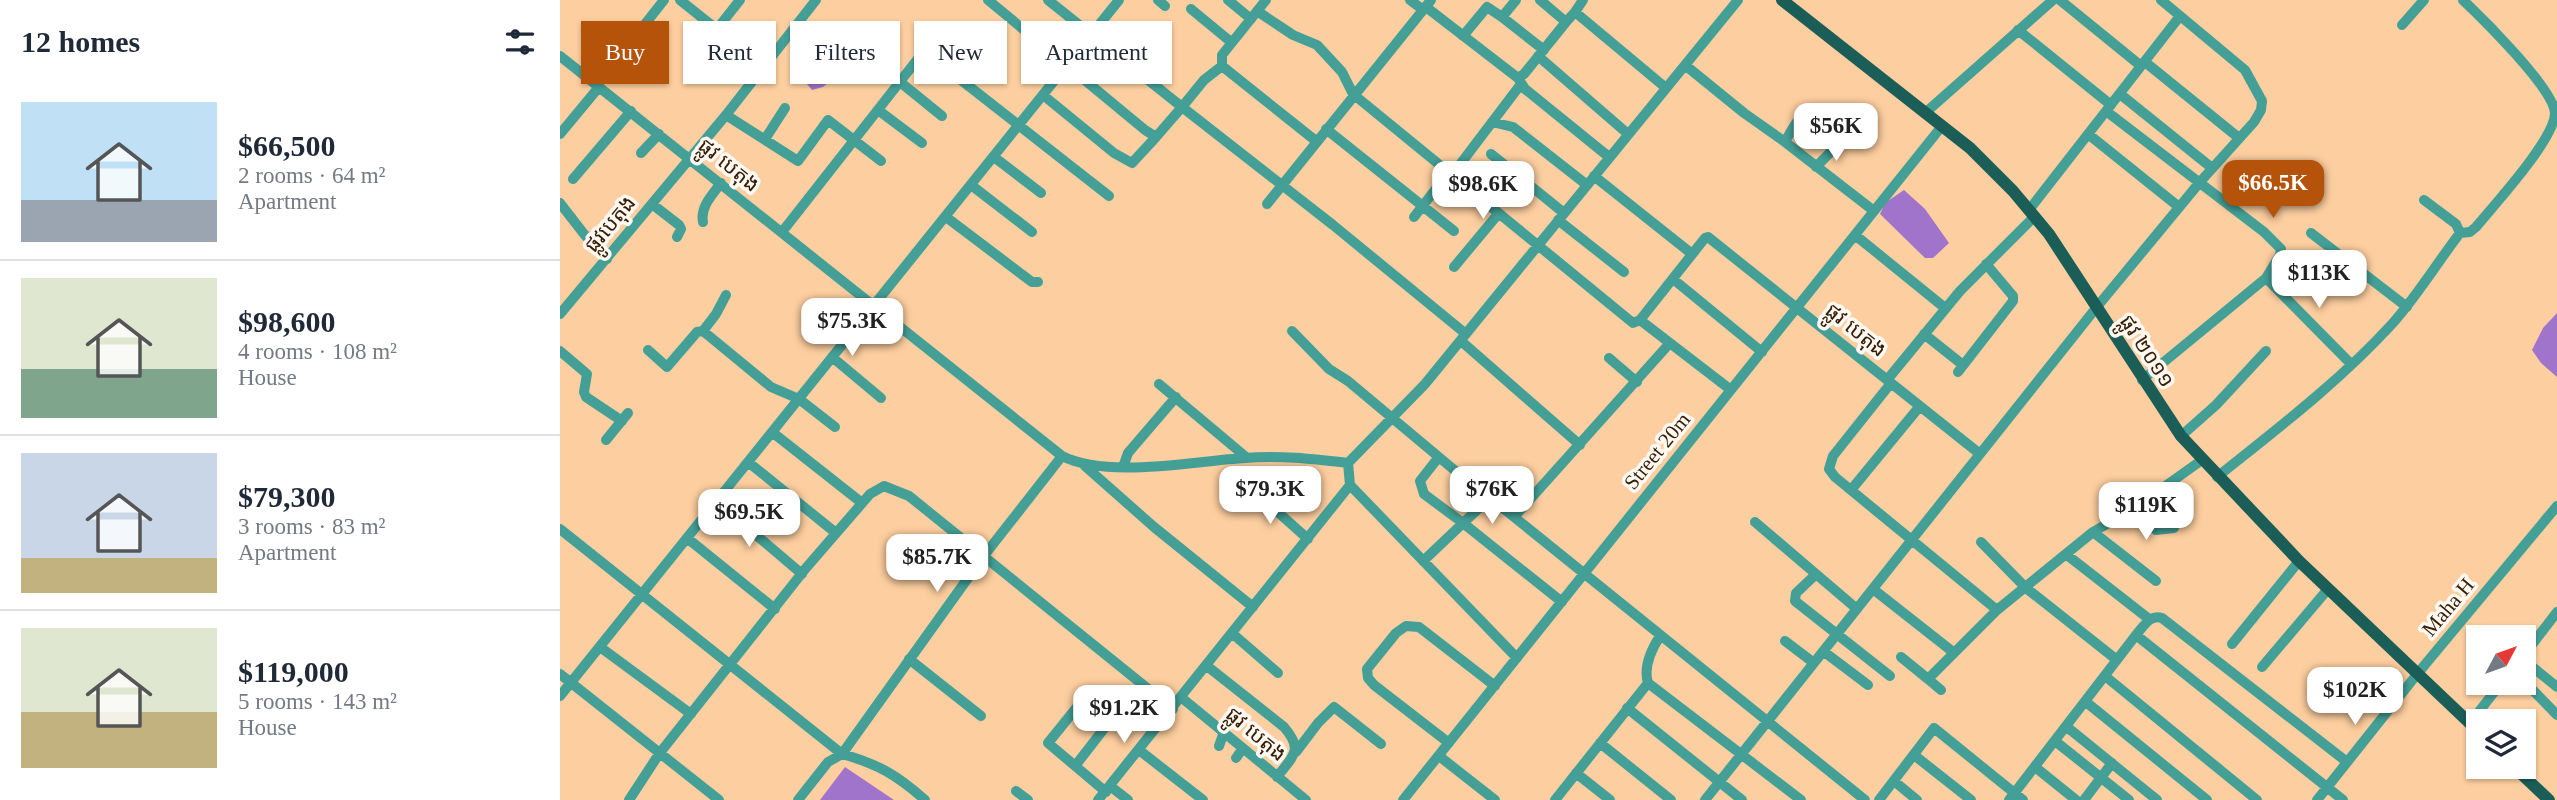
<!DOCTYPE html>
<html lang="en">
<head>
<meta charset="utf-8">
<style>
  body { margin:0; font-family:"Times New Roman","Noto Sans Khmer",serif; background:#f2f2f3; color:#1f2937; height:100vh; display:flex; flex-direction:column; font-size:26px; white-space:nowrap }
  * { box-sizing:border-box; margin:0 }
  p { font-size:23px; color:#747a83 }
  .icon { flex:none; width:38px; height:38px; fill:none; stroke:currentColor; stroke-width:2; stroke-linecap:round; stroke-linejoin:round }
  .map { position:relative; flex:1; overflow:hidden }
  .side { display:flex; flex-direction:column; background:#fff; width:560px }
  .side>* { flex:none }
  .hud { position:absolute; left:21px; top:21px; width:665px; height:63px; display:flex; gap:14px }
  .needle { width:46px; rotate:49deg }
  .buttons { position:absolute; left:1906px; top:625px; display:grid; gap:14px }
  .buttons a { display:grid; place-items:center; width:70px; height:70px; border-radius:0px; background:#fff; box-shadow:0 2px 5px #0004; font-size:35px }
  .price { position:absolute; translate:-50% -60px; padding:0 16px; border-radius:14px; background:#fff; color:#222; font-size:23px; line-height:46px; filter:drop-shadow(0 2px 4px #0008) }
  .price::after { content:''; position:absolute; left:50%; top:42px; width:21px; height:16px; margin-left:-10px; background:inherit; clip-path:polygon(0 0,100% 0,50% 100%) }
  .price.on { background:#b45309; color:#fff }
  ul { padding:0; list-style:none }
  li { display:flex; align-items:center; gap:21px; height:175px; padding:0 21px }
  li+li { border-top:2px solid #e0e1e3 }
  li span { display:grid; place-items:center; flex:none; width:196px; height:140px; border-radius:0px; color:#555 }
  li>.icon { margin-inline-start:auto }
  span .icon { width:84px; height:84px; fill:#fffc; stroke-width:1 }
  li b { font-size:30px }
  h2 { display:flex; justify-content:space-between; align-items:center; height:84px; padding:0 21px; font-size:30px }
  .tag { padding:0 24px; border-radius:0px; background:#fff; box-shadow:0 2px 5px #0004; font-size:24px; line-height:63px }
  .tag.on { background:#b45309; color:#fff }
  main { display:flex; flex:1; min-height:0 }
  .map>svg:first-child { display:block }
</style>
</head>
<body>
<main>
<section class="side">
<h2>12 homes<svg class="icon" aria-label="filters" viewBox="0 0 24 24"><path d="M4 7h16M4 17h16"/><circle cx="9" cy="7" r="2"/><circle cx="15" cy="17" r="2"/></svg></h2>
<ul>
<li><span style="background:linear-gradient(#bfe0f5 70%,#9aa5b1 0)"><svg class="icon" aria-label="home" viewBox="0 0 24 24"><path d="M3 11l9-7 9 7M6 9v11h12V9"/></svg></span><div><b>$66,500</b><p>2 rooms · 64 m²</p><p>Apartment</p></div></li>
<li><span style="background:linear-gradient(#dfe7d0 65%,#7fa58c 0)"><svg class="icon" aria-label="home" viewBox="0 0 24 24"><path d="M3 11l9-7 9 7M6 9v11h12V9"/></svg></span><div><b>$98,600</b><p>4 rooms · 108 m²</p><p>House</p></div></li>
<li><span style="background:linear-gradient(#c9d6e8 75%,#c2b280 0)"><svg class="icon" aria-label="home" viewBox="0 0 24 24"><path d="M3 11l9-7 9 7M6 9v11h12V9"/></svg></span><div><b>$79,300</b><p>3 rooms · 83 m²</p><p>Apartment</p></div></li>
<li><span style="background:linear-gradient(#dfe7d0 60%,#c2b280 0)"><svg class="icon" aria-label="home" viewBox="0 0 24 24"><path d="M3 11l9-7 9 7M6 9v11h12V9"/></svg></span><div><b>$119,000</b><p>5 rooms · 143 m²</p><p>House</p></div></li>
</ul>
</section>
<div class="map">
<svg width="1997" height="800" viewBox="0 0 1997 800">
  <rect width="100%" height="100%" fill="#fdce9f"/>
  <path fill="#a174cc" d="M253,54L261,60L269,76L268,83L263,87L252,90L246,83L241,60Z
    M1344,190L1365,209L1389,243L1373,258H1365L1320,214L1325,203Z
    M1997,313V377L1981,363L1972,350L1983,328Z
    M285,767L334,800H260Z"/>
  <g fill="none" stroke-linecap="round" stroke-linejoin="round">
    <path stroke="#44a097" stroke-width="10" d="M120,0L204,67
      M428,0L585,130L596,137L622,107L488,0
      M598,0L605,6
      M668,0L691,19
      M850,0L862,9
      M980,0L1006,22L1015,12L1106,88
      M1500,0L1581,66
      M866,7L958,78L964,74L1006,22
      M631,9L671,42
      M697,11L733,35L757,45L782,72L793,94L1073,323L1080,320L1145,238L1148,237L1331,383
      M1015,12L1023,0
      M942,17L956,0
      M1842,25L1864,0
      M157,29L180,0
      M1458,30L1551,105
      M903,36L927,7L942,17L984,50
      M0,56L502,456C548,479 633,461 685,458C719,455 753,459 788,463L865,384L1178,0
      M978,56L1068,134
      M1585,62L1679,138
      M1125,65L1184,113L1225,142
      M662,66L644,80L622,107L773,225L906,334
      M662,66L756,141
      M662,66V55L706,0
      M958,78L965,89L1049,157
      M340,82L382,116
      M37,85L104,0
      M1560,94L1652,168
      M483,95L554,153L572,163L596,137
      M1257,109C1241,110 1232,129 1225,142L1314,211
      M318,110L362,143
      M1365,113L1493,0
      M166,115L238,161L268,120L321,161
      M932,122L953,127L1027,185
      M766,129L894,231
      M0,134L39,87
      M1528,134L1619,207
      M205,139L225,108
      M81,153L99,134
      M931,154L1004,213
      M434,157L481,193
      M1256,167L1292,130
      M892,175L961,84
      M1034,176L1132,254
      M13,179L71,111
      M411,185L472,232
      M0,203L24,234L47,259
      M92,204L119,225L121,229L117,237
      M707,204L871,0
      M1469,210L1546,111
      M386,217L472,282H478
      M854,217L889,172
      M998,220L1064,272
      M143,222C140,207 152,195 161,183
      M222,232L364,51L549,196
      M1751,233L1847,307
      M1900,233L1910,232L1916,227C1934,205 1995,139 1995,113C1994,89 1922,18 1903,0
      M1295,235L1385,308
      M894,267L939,213
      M1706,278L1791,364
      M1113,279L1202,352
      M0,314L166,115L256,0
      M1080,320L1171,390
      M143,331L156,314L166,295
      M732,331L769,369L788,381L929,499
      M1364,334L1403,365
      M901,341L1020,445
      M88,350L107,367L137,332L143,331L211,387L239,399L275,427
      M0,351L27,374L24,392L26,397L62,421
      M272,357L321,398
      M1049,358L1077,382
      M1398,372L1453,301V296L1426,264
      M1327,380L1400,291L1474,217
      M1582,380L1706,278L1720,255L1721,249L1704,232L1546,111L1620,16
      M599,384L686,457
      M212,432L302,503
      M1621,436L1656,405L1706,351
      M46,440L68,413
      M1420,454L1331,383L1273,456L1269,469L1275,477L1437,610
      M878,458L860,481L864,494L903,523L929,499L938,504L1305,800
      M188,462L276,533
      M788,463L790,485L957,658
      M525,466L594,527L693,607
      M563,467L568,453L616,397
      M1657,477C1717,429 1780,381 1832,324C1857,296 1877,263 1900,233L1896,224L1864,200
      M693,490L748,539
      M1291,490L1360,406
      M156,501L242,574
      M1573,509L1596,530L1614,528
      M955,516L1109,344
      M1195,522L1297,609
      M0,529L282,754L423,557L502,456
      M1533,532L1596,581
      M127,538L215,609
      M1421,542L1466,588L1557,660
      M1507,555L1589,619
      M863,561L903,523L1002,602
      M1256,574L1236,593L1235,601L1330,676
      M1313,589L1393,652
      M673,634L718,673
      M1576,635L1783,800
      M1225,641L1254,663
      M1672,644L1739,561
      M40,647L131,714
      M1263,651L1308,685
      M1964,655L1997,612
      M1341,657L1368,679L1437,610L1533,532L1573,509L1642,460
      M349,659L421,716
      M1964,660L1997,687
      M647,666L724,727C744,750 733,756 717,777
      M1702,667L1768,589
      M0,674L159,800
      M1545,676L1697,800
      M1368,679L1381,690
      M1964,681L1997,715
      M1088,683L1241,800
      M0,696L559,0
      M526,696L488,743L546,792
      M622,698L746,800
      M1526,702L1647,800
      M1067,708L1182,800
      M1910,723L1942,682
      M1507,727L1597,800
      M1495,741L1569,800
      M889,743L814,685L808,678L807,669L836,633L846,626L859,627L935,686
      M1040,743L1111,800
      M659,746L664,732
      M579,750L643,800
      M736,752L758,723L774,707L821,744
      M1354,755L1411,800
      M879,756L935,800
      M676,758L683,748
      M515,766L557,712
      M1475,767L1516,800
      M1016,773L1050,800
      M1334,781L1357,800
      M550,786L568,800
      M456,791L468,800
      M69,800L99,754L246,568L310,494L324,486L349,496L613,709
      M238,800L268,762L282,754C318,764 337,775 365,800
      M538,800L790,485
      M843,800L1382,126
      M995,800L1088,683C1083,667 1091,650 1100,636
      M1145,800L1536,308L1640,182L1694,122L1701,110L1702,101L1685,70L1601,0
      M1319,800L1374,728L1463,800
      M1449,800L1576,635C1584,626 1590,614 1602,618L1787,762
      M1524,800L1552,763
      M1757,800L1858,673L1997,506"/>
    <path stroke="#1b5e58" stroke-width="12" d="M1222,0L1410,148L1453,191L1489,234L1621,436L1739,561L1918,731
      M1953,766L1989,800"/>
  </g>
  <g text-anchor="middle" stroke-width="7" stroke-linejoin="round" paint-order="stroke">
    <g font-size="21" fill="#351f06" stroke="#fef8f2">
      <text transform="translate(169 165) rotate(39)" y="7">ផ្លូវ បេតុង</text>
      <text transform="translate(50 224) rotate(-50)" y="7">ផ្លូវបេតុង</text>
      <text transform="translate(1296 330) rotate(39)" y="7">ផ្លូវ បេតុង</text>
      <text transform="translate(1587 351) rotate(57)" y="7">ផ្លូវ ២០១១</text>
      <text transform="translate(1097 451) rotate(-51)" y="7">Street 20m</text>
      <text transform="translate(1888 607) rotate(-50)" y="7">Maha H</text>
      <text transform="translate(696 734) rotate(40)" y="7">ផ្លូវ បេតុង</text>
    </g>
  </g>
</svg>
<div class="buttons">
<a><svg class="needle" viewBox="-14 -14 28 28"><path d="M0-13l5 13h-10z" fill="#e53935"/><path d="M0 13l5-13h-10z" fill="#747a83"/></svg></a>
<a><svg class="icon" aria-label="layers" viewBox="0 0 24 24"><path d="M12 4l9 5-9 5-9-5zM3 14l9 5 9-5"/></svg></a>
</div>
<b class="price" style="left:1276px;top:163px">$56K</b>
<b class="price on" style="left:1713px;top:220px">$66.5K</b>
<b class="price" style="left:923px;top:221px">$98.6K</b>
<b class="price" style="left:1759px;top:310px">$113K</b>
<b class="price" style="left:292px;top:358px">$75.3K</b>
<b class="price" style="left:710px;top:526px">$79.3K</b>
<b class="price" style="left:932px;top:526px">$76K</b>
<b class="price" style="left:1586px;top:542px">$119K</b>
<b class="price" style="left:189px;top:549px">$69.5K</b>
<b class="price" style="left:377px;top:594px">$85.7K</b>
<b class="price" style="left:1795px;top:727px">$102K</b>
<b class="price" style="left:564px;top:745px">$91.2K</b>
<div class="hud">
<a class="tag on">Buy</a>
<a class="tag">Rent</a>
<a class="tag">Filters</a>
<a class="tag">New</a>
<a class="tag">Apartment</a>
</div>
</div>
</main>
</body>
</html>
